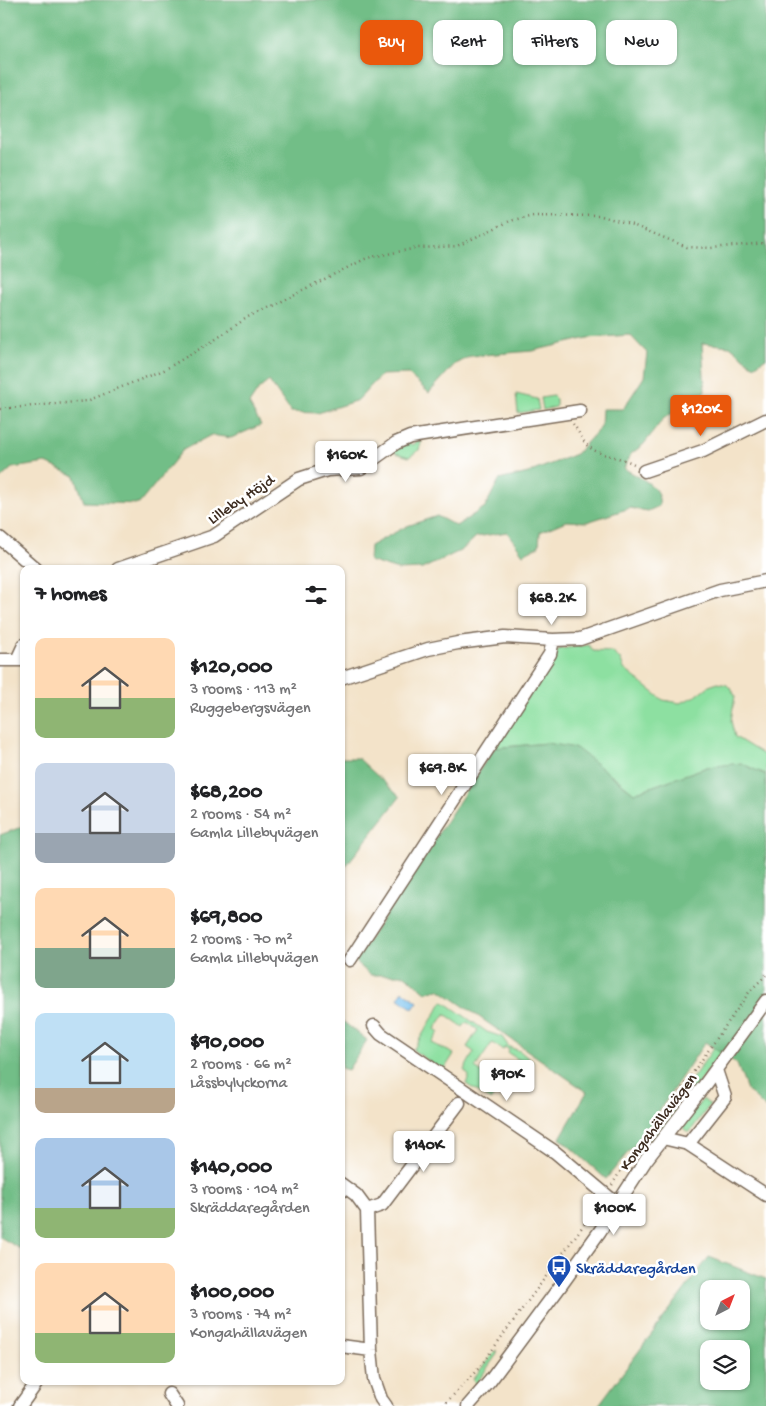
<!DOCTYPE html>
<html lang="en">
<head>
<meta charset="utf-8">
<style>
  body { margin:0; font-family:"Gochi Hand",sans-serif; background:#f6f6f6; color:#202124; height:100vh; display:flex; flex-direction:column; font-size:19px; white-space:nowrap }
  * { box-sizing:border-box; margin:0 }
  p { font-size:16px; color:#757577 }
  .icon { flex:none; width:28px; height:28px; fill:none; stroke:currentColor; stroke-width:2; stroke-linecap:round; stroke-linejoin:round }
  .map { position:relative; flex:1; overflow:hidden }
  .details { position:absolute; left:20px; top:565px; width:325px; height:820px; display:flex; flex-direction:column; background:#fff; border-radius:10px; box-shadow:0 1px 4px #0004 }
  .details>* { flex:none }
  .banner { position:absolute; left:360px; top:20px; width:330px; height:45px; display:flex; gap:10px }
  .needle { width:32px; rotate:42deg }
  .tools { position:absolute; left:700px; top:1280px; display:grid; gap:10px }
  .tools a { display:grid; place-items:center; width:50px; height:50px; border-radius:10px; background:#fff; box-shadow:0 1px 4px #0004; font-size:25px }
  .price { position:absolute; translate:-50% -42px; padding:0 11px; border-radius:5px; background:#fff; color:#222; font-size:16px; line-height:32px; filter:drop-shadow(0 1px 2px #0008) }
  .price::after { content:''; position:absolute; left:50%; top:30px; width:15px; height:11px; margin-left:-8px; background:inherit; clip-path:polygon(0 0,100% 0,50% 100%) }
  .price.active { background:#ea580c; color:#fff }
  ul { padding:0; list-style:none }
  li { display:flex; align-items:center; gap:15px; height:125px; padding:0 15px }
  li span { display:grid; place-items:center; flex:none; width:140px; height:100px; border-radius:10px; color:#555 }
  li>.icon { margin-inline-start:auto }
  span .icon { width:60px; height:60px; fill:#fffc; stroke-width:1 }
  li b { font-size:21px }
  h2 { display:flex; justify-content:space-between; align-items:center; height:60px; padding:0 15px; font-size:21px }
  .pill { padding:0 18px; border-radius:10px; background:#fff; box-shadow:0 1px 4px #0004; font-size:18px; line-height:45px }
  .pill.active { background:#ea580c; color:#fff }
  .map>svg:first-child { display:block }
</style>
</head>
<body>
<div class="map">
<svg width="766" height="1406" viewBox="0 0 766 1406">
  <rect width="100%" height="100%" fill="#fff"/>
  <filter id="ink" filterUnits="userSpaceOnUse"><feTurbulence type="fractalNoise" baseFrequency=".02" numOctaves="2"/><feDisplacementMap in="SourceGraphic" scale="10" xChannelSelector="R" yChannelSelector="G"/><feConvolveMatrix kernelMatrix="1 2 1 2 8 2 1 2 1" color-interpolation-filters="sRGB"/></filter>
  <filter id="wash" filterUnits="userSpaceOnUse"><feTurbulence type="fractalNoise" baseFrequency=".0096" numOctaves="4" result="noise"/><feDisplacementMap in="SourceGraphic" scale="20" xChannelSelector="R" yChannelSelector="G"/><feGaussianBlur stdDeviation="1.12" result="paint"/><feColorMatrix in="noise" values="0 0 0 0 0 0 0 0 0 0 0 0 0 0 0 0 0 1.4 0 .05"/><feComposite in="paint" operator="in"/></filter>
  <g filter="url(#wash)">
    <rect width="100%" height="100%" fill="#f3e3c9"/>
    <path fill="#8de0a1" stroke="#648560" d="M516,394L537,399L539,410L518,413Z
      M553,396L556,399V407L543,410L541,398Z
      M422,440L419,450L409,457L396,453L392,449L409,442L412,445L416,443V441Z
      M589,645L593,651L612,652L620,659L624,669L663,700L680,703L696,696L709,686L718,683L727,685L732,690L735,696L731,721L735,737L766,756V775L762,772L707,767L634,793L612,775L547,743L494,748L559,649Z
      M766,991L682,1106L639,1157L635,1154L650,1139L722,1036Z
      M443,1001L487,1032L502,1037L509,1047L520,1051L533,1062L529,1071L519,1065L521,1061L508,1053L509,1050L505,1047L503,1050L492,1043L475,1068L494,1081L497,1091L491,1100L466,1084L469,1076L464,1070L474,1052L467,1047L478,1030L467,1022L463,1027L445,1014L435,1029L439,1032L432,1043L454,1054L443,1071L413,1050Z
      M703,1099L710,1105L689,1133L683,1128L684,1122Z
      M496,1350L497,1354L476,1384L473,1379Z"/>
    <path fill="#72be87" stroke="#567452" fill-rule="evenodd" d="M0,0H766V358L754,366L730,346L702,343L705,391L663,419L644,444L631,454L624,468C639,479 662,484 659,506L648,511L630,508L587,522L566,521L540,532L539,546L523,554L507,532L476,537L462,550L422,569L398,570L369,561L370,546L407,526L437,516L456,526L485,507L499,480L528,473L576,454L601,427L602,409H623L644,377L647,353L630,335L588,338L532,351L471,356L455,364L429,393L408,374L381,375L358,400L318,413L291,412L269,381L259,389L249,404L261,425L231,438L211,435L183,450L139,504L84,502L75,476L46,463L12,468L0,479Z
      M547,743L576,748L634,793L707,767L741,763L766,775V1109L747,1090L737,1064L705,1042L645,1132L606,1179L560,1138L587,1092L439,989L426,992L405,975H370L355,961L494,748Z
      M341,758H358L400,797L341,872Z
      M24,826V1251L0,1237V835Z
      M341,1020L367,1040L348,1070L341,1068Z
      M709,1257L766,1279V1406H598ZM709,1289H741V1321H709ZM709,1349H741V1381H709Z"/>
    <path fill="#74c0ee" stroke="#587586" d="M403,991L418,1002L413,1009L398,998Z"/>
  </g>
  <g filter="url(#ink)">
    <g fill="none" stroke-linecap="round" stroke-linejoin="round">
      <defs>
        <path id="minor" d="M644,471L703,451L766,420
          M0,538L36,569
          M118,569L214,536L299,479L327,470L361,468L396,443L410,437L580,411
          M0,660H24
          M17,660L24,645
          M341,678L428,649L458,643L505,637L553,640L580,639L720,590L766,581
          M350,960L550,654L553,640
          M374,1026L381,1034L555,1152L617,1204
          M663,1138L688,1144L725,1097L716,1070
          M688,1144L766,1195
          M341,1184L356,1195L367,1210L371,1350L374,1379L381,1399L386,1406
          M367,1210L382,1205L459,1103
          M341,1346L371,1350
          M169,1394L177,1406
          M20,1406L38,1381
          M468,1406L490,1381L559,1288L600,1231L646,1160L703,1087L766,1001"/>
      </defs>
      <use href="#minor" stroke="#7b6b5a" stroke-width="15"/>
      <path stroke="#7b6b5a" stroke-width="2.5" stroke-dasharray="1 4" stroke-linecap="butt" d="M0,409L87,401L164,370L213,341L248,317L367,258L417,248L457,246L510,221L533,215L601,216L630,224L687,247L711,248L766,243
        M573,424C578,430 581,438 586,444C596,456 621,456 636,465
        M612,1185L624,1165L666,1111L750,991L766,975
        M443,1406L479,1368L599,1204"/>
      <use href="#minor" stroke="#fff" stroke-width="12"/>
    </g>
  </g>
  <defs>
    <symbol id="bus-pin" viewBox="-11 -11 22 30"><path d="M0 17L-7.5 6A9.5 9.5 0 1 1 7.5 6Z" fill="#1a4fb4" stroke="#fff"/><path d="M-5-6H5V4H4V6H2V4H-2V6H-4V4H-5ZM-3.5-4V0h7V-4ZM-3.5 1.2v1.5H-2V1.2ZM2 1.2v1.5H3.5V1.2Z" fill="#fff"/></symbol>
  </defs>
  <g fill-rule="evenodd">
    <use href="#bus-pin" x="545" y="1253" width="28" height="38"/>
  </g>
  <g text-anchor="middle" stroke-width="5" stroke-linejoin="round" paint-order="stroke">
    <g font-size="16" fill="#3b2a1e" stroke="#fff">
      <text transform="translate(240 498) rotate(-34)" y="6">Lilleby Höjd</text>
      <text transform="translate(657 1121) rotate(-53)" y="6">Kongahällavägen</text>
    </g>
    <g font-size="16" fill="#164399" stroke="#fff" text-anchor="start">
      <text x="576" y="1273">Skräddaregården</text>
    </g>
  </g>
</svg>
<div class="tools">
<a><svg class="needle" viewBox="-14 -14 28 28"><path d="M0-13l5 13h-10z" fill="#e53935"/><path d="M0 13l5-13h-10z" fill="#757577"/></svg></a>
<a><svg class="icon" aria-label="layers" viewBox="0 0 24 24"><path d="M12 4l9 5-9 5-9-5zM3 14l9 5 9-5"/></svg></a>
</div>
<b class="price active" style="left:701px;top:437px">$120K</b>
<b class="price" style="left:346px;top:483px">$160K</b>
<b class="price" style="left:552px;top:626px">$68.2K</b>
<b class="price" style="left:442px;top:796px">$69.8K</b>
<b class="price" style="left:507px;top:1102px">$90K</b>
<b class="price" style="left:424px;top:1173px">$140K</b>
<b class="price" style="left:614px;top:1236px">$100K</b>
<div class="banner">
<a class="pill active">Buy</a>
<a class="pill">Rent</a>
<a class="pill">Filters</a>
<a class="pill">New</a>
</div>
<section class="details">
<h2>7 homes<svg class="icon" aria-label="filters" viewBox="0 0 24 24"><path d="M4 7h16M4 17h16"/><circle cx="9" cy="7" r="2"/><circle cx="15" cy="17" r="2"/></svg></h2>
<ul>
<li><span style="background:linear-gradient(#ffd9b3 60%,#8fb573 0)"><svg class="icon" aria-label="home" viewBox="0 0 24 24"><path d="M3 11l9-7 9 7M6 9v11h12V9"/></svg></span><div><b>$120,000</b><p>3 rooms · 113 m²</p><p>Ruggebergsvägen</p></div></li>
<li><span style="background:linear-gradient(#c9d6e8 70%,#9aa5b1 0)"><svg class="icon" aria-label="home" viewBox="0 0 24 24"><path d="M3 11l9-7 9 7M6 9v11h12V9"/></svg></span><div><b>$68,200</b><p>2 rooms · 54 m²</p><p>Gamla Lillebyvägen</p></div></li>
<li><span style="background:linear-gradient(#ffd9b3 60%,#7fa58c 0)"><svg class="icon" aria-label="home" viewBox="0 0 24 24"><path d="M3 11l9-7 9 7M6 9v11h12V9"/></svg></span><div><b>$69,800</b><p>2 rooms · 70 m²</p><p>Gamla Lillebyvägen</p></div></li>
<li><span style="background:linear-gradient(#bfe0f5 75%,#b9a48a 0)"><svg class="icon" aria-label="home" viewBox="0 0 24 24"><path d="M3 11l9-7 9 7M6 9v11h12V9"/></svg></span><div><b>$90,000</b><p>2 rooms · 66 m²</p><p>Låssbylyckorna</p></div></li>
<li><span style="background:linear-gradient(#a9c7e8 70%,#8fb573 0)"><svg class="icon" aria-label="home" viewBox="0 0 24 24"><path d="M3 11l9-7 9 7M6 9v11h12V9"/></svg></span><div><b>$140,000</b><p>3 rooms · 104 m²</p><p>Skräddaregården</p></div></li>
<li><span style="background:linear-gradient(#ffd9b3 70%,#8fb573 0)"><svg class="icon" aria-label="home" viewBox="0 0 24 24"><path d="M3 11l9-7 9 7M6 9v11h12V9"/></svg></span><div><b>$100,000</b><p>3 rooms · 74 m²</p><p>Kongahällavägen</p></div></li>
</ul>
</section>
</div>
</body>
</html>
